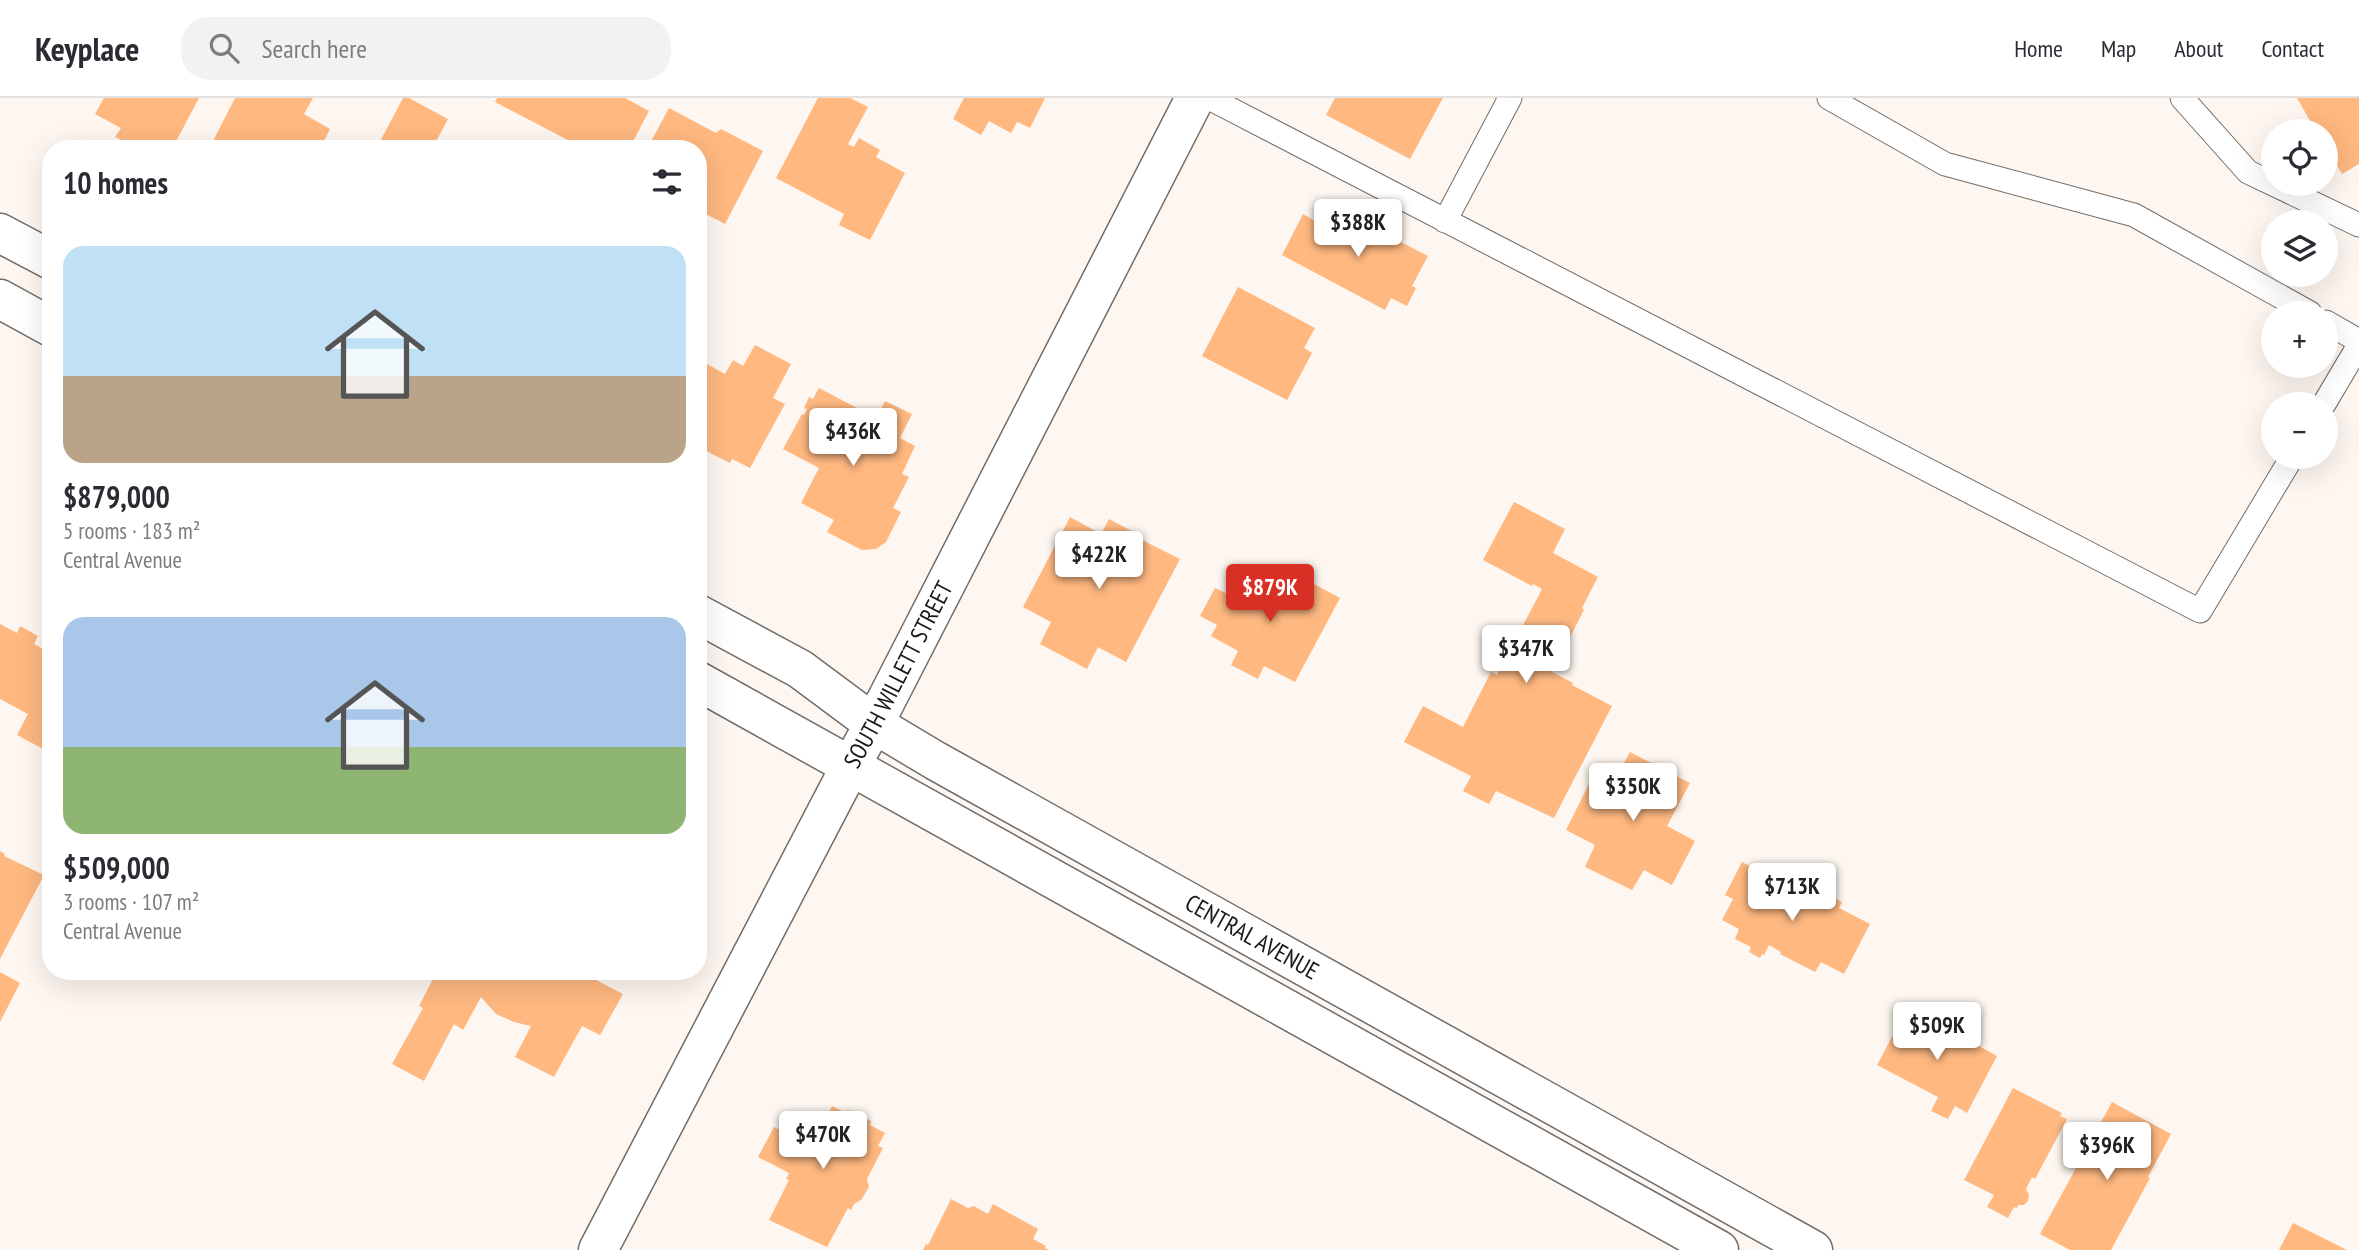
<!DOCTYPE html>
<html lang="en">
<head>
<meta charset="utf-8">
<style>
  body { margin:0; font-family:"PT Sans Narrow",sans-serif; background:#f2f2f3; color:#2b2b33; height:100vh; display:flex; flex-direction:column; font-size:26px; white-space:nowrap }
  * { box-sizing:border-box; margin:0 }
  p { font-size:23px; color:#7c7c81 }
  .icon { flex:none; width:38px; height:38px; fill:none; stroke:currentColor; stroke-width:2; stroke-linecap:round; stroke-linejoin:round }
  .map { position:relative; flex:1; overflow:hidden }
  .side { position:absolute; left:42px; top:42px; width:665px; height:840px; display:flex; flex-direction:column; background:#fff; border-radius:28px; box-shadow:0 7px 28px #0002 }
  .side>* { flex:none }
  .buttons { position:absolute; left:2261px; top:21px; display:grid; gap:14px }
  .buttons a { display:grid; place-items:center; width:77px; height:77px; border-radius:50%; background:#fff; box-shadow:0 7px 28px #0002; font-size:35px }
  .price { position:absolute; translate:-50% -60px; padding:0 16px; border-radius:7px; background:#fff; color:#222; font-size:23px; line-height:46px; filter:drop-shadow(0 2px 4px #0008) }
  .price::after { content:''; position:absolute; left:50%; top:42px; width:21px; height:16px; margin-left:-10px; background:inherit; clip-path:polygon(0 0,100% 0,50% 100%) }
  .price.selected { background:#d93025; color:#fff }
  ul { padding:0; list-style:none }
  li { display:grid; align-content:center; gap:14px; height:371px; padding:0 21px }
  li span { display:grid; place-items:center; height:217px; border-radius:21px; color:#555 }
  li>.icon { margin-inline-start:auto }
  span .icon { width:126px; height:126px; fill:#fffc; stroke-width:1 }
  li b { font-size:30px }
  h2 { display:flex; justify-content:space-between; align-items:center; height:84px; padding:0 21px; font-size:30px }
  header { display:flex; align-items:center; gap:42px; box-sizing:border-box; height:98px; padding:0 35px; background:#fff; border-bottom:2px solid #e1e1e2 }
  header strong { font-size:33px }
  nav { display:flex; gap:38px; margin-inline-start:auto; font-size:24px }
  .search { width:490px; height:63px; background:#f2f2f3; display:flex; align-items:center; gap:18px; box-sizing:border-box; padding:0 24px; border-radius:28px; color:#7c7c81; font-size:26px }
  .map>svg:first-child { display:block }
</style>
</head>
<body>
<header>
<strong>Keyplace</strong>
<div class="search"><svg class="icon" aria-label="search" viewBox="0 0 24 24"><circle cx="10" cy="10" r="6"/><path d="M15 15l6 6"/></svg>Search here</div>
<nav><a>Home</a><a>Map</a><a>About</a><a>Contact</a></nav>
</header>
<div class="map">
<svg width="2359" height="1152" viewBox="0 0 2359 1152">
  <rect width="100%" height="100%" fill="#fef7f1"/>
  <path fill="#feb880" d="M104,0H199L172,51H158L142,42L138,50L115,39L121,30L95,16Z
    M235,0H313L304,16L330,31L320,51H213L210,49Z
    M403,0H409L448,21L432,51H376Z
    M497,0H625L649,13L629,51H600L586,43L583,50L495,4Z
    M818,0H850L868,9L848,46L854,49L859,40L880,52L876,59L905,75L870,142L839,127L844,116L776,80Z
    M964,0H1045L1030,30L1017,24L1011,35L989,23L981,37L953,21Z
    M1335,0H1443L1410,61L1326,17Z
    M2297,0H2359V66L2342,76L2326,49V33H2316Z
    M669,10L716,35L721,31L763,53L725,126L698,112V51H647Z
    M1343,114L1428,158L1412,188L1416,190L1407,208L1391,200L1385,212L1282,157L1303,116L1333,133Z
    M1238,189L1315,230L1304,250L1312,255L1287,302L1202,258Z
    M755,247L791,266L773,300L785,306L750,370L732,361L730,365L698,349V261L725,276L733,262L743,268Z
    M819,290L857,310L850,324L869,334L885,303L912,316L900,340L915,348L902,376L909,379L893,410L901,414L886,444L876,451L862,452L827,434L834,422L801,405L819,370L783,351L802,316L804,317L807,311L804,310L809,299L813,301Z
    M1514,404L1565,431L1553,455L1598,479L1582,510L1584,512L1552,574L1573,585L1572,587L1612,608L1554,720L1496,693L1489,706L1463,693L1471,678L1404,644L1423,608L1463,629L1491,574L1497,577L1542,491L1533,486L1532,488L1483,462Z
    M1070,419L1101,436L1109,421L1143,439L1142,442L1180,461L1126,564L1098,549L1087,571L1040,546L1051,524L1023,509Z
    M1246,473L1290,496L1299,478L1340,500L1295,584L1264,568L1258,581L1231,567L1238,553L1211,538L1217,527L1200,518L1215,490L1232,498Z
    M0,526L17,535L20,528L38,538L34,546L51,555V640L45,652L17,637L28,616L0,601Z
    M1630,654L1690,685L1667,728L1695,743L1672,787L1644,772L1632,792L1585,769L1595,747L1566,732L1589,686L1595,690L1603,676L1606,678L1610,671L1619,674Z
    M0,753L5,756L4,758L44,777L0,861Z
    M1742,764L1776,782L1774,787L1790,796L1782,811L1794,816L1809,787L1842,804L1839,810L1870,826L1844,876L1821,864L1815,874L1780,856L1781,854L1769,847L1764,857L1762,856L1760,860L1749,854L1751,849L1735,841L1739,831L1722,822L1733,801L1725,797Z
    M437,873H579L623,896L600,937L582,928L554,979L515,959L531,928L514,924L496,916L481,899L463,932L454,926L424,983L392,966L423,910L419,908Z
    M0,874L20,885L0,924Z
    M1908,909L1997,958L1967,1015L1955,1008L1948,1021L1931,1013L1938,999L1877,967Z
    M2013,990L2062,1015L2060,1018L2067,1021L2035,1081L2032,1079L2026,1091L2029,1097L2028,1103L2024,1107H2018L2017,1110L2014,1109L2008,1120L1987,1109L1994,1097L1964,1082Z
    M2112,1004L2171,1036L2148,1079L2150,1080L2111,1152H2070L2040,1136Z
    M832,1008L846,1015L848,1012L871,1023L870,1027L885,1035L878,1048L883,1050L867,1081L869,1089L861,1102L854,1106L851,1112L848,1110L827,1149L769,1122L789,1082L786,1081L789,1075L758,1059L774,1029L794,1039L805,1017L818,1024L821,1018L826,1021Z
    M951,1101L968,1110L974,1108L988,1116L993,1106L1038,1131L1033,1141L1046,1148L1045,1150L1049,1152H923L926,1146L928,1147Z
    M2293,1125L2347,1152H2279Z"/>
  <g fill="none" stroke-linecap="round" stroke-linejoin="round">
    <defs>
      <path id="lane" d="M1209,0L2200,513L2292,359
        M1829,0L1945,66L2134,117L2310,215
        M2182,0L2248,74L2359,127
        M1445,123L1510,0
        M2326,224L2359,243
        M2324,306L2359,247"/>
      <g id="street">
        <path id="s1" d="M598,1152L850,669L874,626L1195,0"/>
      </g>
      <g id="secondary">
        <path d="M0,135L51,162"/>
        <path d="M0,201L51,229"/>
        <path id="s2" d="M698,516L800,571L874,626L936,663L1813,1152"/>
        <path d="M698,583L1719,1152"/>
      </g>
    </defs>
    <use href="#lane" stroke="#726c67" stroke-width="25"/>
    <use href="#street" stroke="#726c67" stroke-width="41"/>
    <use href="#secondary" stroke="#726c67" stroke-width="41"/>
    <use href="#lane" stroke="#fff" stroke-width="23"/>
    <use href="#street" stroke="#fff" stroke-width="38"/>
    <use href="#secondary" stroke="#fff" stroke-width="38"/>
  </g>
  <g text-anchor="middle" stroke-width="6" stroke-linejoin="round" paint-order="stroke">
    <g font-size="24" fill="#1b1817" stroke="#fff">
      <text dy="8" stroke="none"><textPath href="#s1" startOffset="649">SOUTH WILLETT STREET</textPath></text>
      <text dy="8" stroke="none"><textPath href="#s2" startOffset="642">CENTRAL AVENUE</textPath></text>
    </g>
  </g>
</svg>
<div class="buttons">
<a><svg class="icon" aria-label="locate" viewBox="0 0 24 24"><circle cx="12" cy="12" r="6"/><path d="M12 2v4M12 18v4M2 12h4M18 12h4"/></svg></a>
<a><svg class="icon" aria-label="layers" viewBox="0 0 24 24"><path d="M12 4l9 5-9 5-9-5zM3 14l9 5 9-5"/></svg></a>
<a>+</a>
<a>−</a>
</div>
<b class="price" style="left:1358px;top:161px">$388K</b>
<b class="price" style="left:853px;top:370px">$436K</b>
<b class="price" style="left:1099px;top:493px">$422K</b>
<b class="price selected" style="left:1270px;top:526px">$879K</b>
<b class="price" style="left:1526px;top:587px">$347K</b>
<b class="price" style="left:1633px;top:725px">$350K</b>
<b class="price" style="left:1792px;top:825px">$713K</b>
<b class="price" style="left:1937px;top:964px">$509K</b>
<b class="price" style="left:823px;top:1073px">$470K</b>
<b class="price" style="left:2107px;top:1084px">$396K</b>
<section class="side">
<h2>10 homes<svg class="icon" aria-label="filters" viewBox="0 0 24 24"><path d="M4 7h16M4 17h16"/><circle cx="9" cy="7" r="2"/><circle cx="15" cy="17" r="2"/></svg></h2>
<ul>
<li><span style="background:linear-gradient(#bfe0f5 60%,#b9a48a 0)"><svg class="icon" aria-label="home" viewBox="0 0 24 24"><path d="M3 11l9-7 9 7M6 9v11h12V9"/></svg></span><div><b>$879,000</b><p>5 rooms · 183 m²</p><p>Central Avenue</p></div></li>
<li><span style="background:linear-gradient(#a9c7e8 60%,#8fb573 0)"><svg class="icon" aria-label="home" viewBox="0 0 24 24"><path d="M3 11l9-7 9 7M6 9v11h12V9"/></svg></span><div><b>$509,000</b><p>3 rooms · 107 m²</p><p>Central Avenue</p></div></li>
</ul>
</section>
</div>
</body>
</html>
